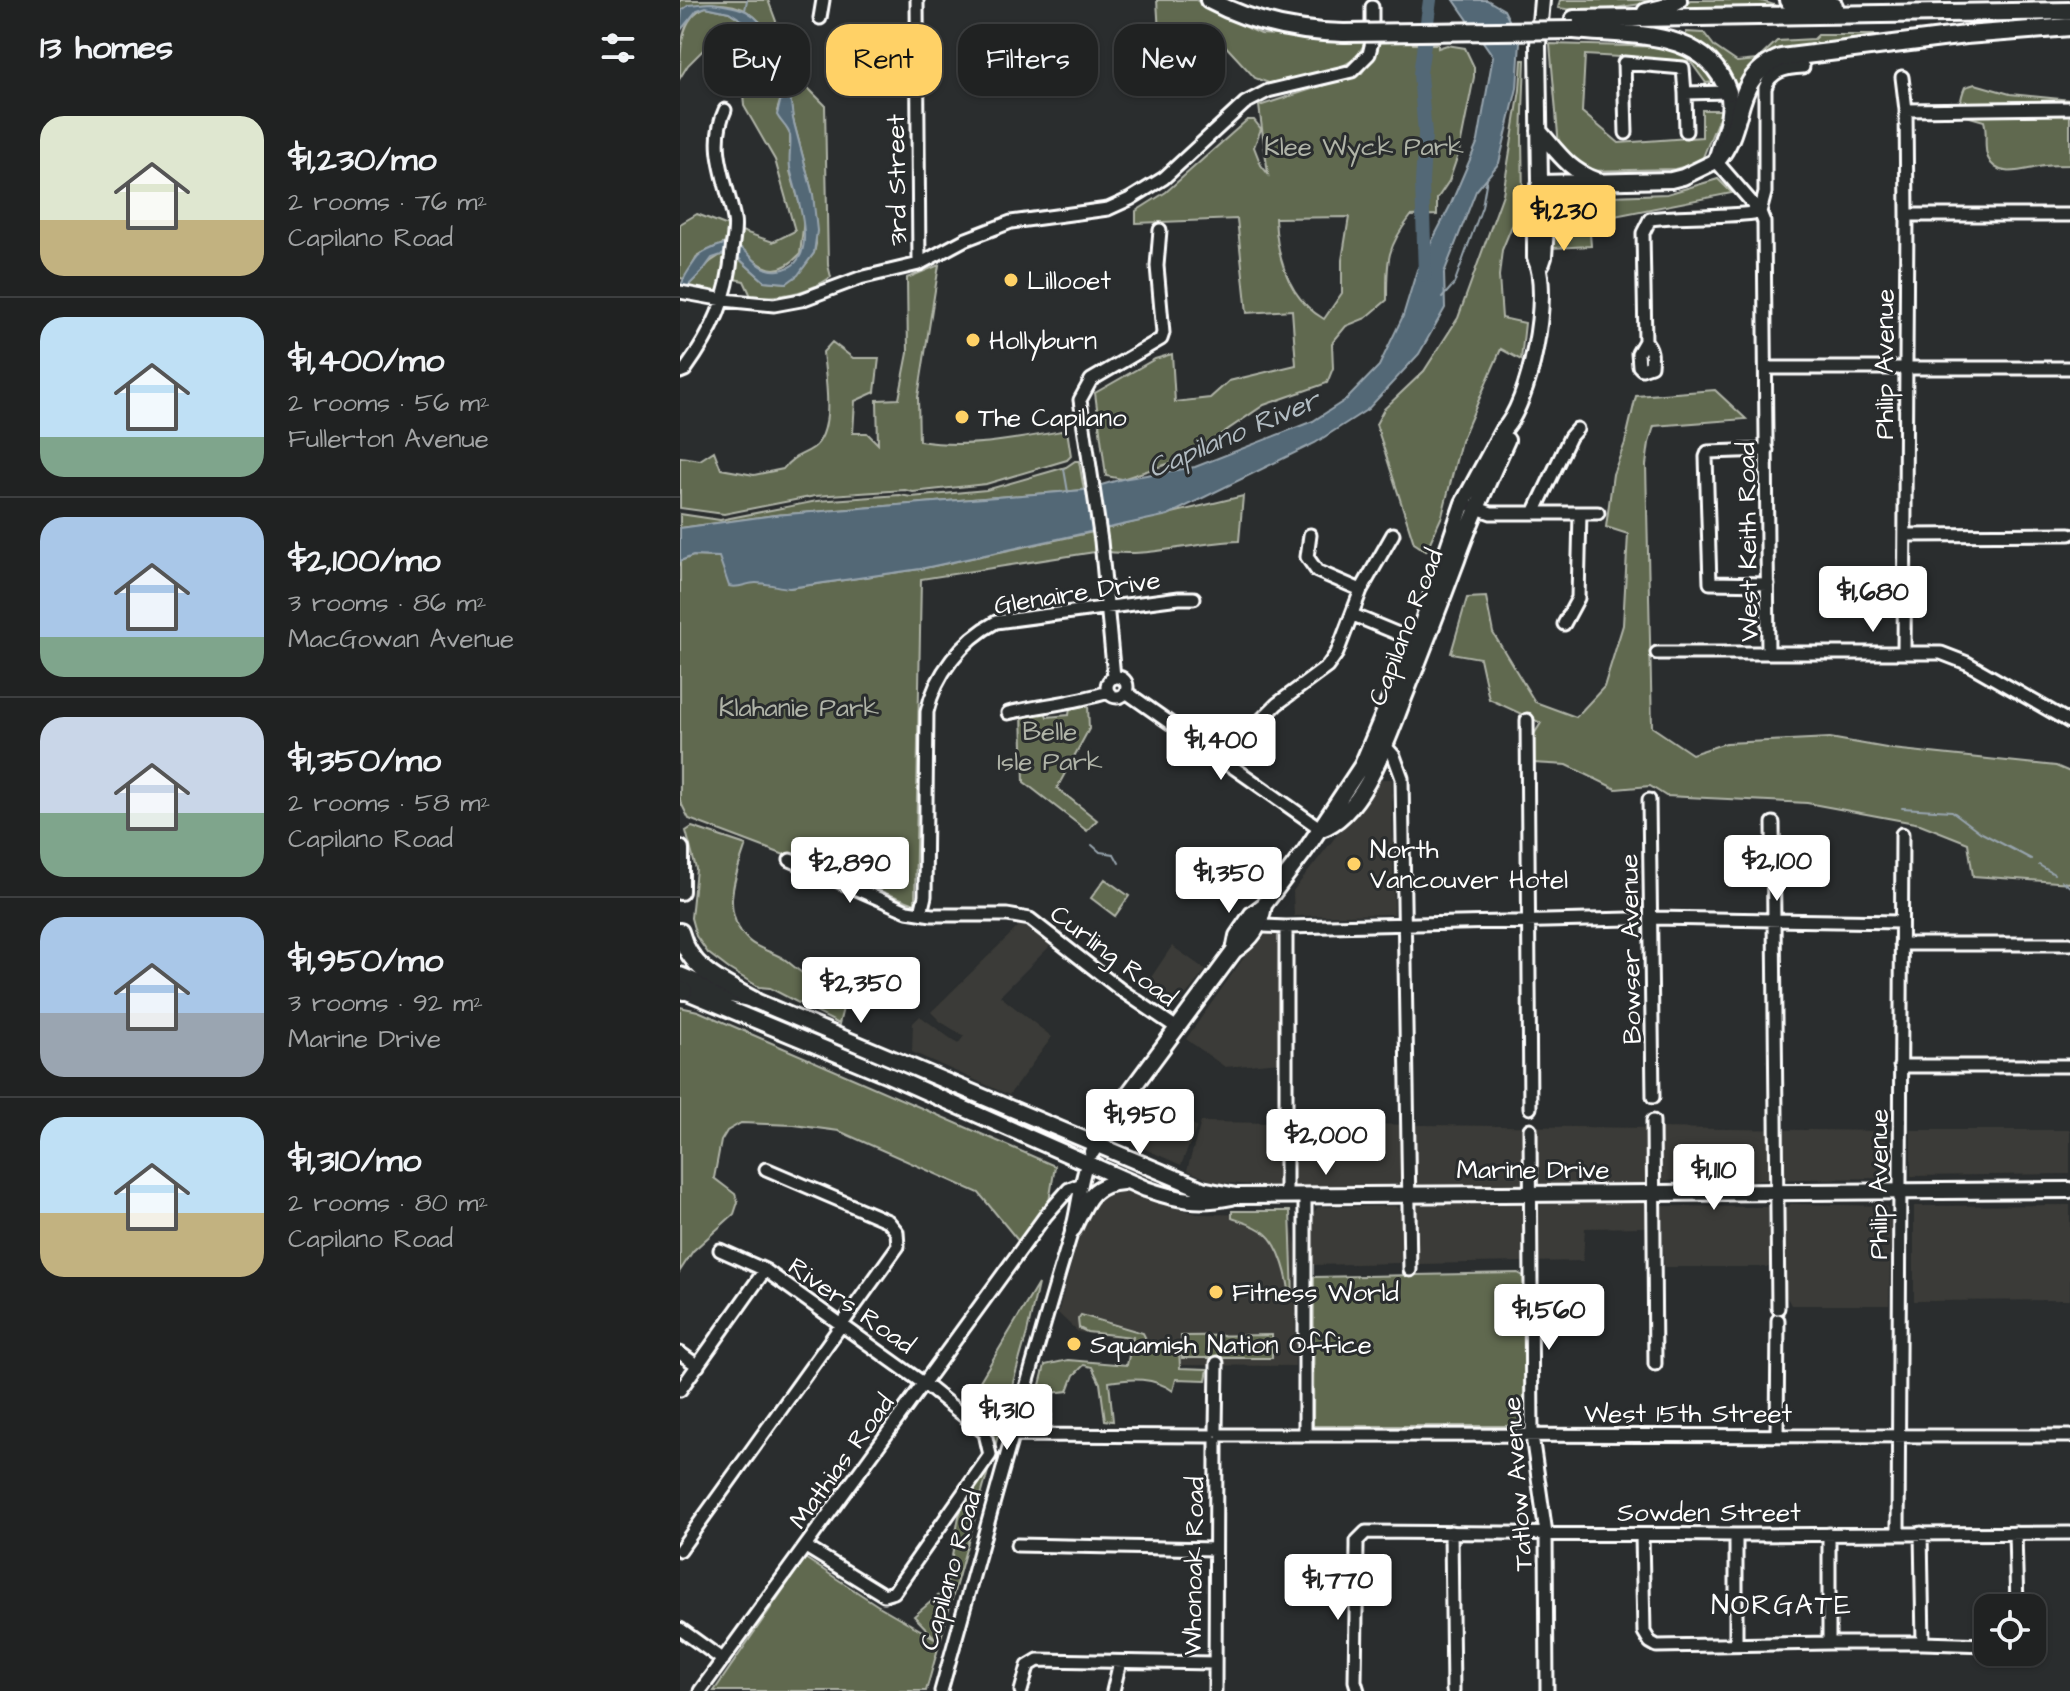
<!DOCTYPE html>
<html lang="en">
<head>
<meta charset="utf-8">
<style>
  body { margin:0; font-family:"Architects Daughter",sans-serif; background:#282a2a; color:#f1f3f6; height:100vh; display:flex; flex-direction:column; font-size:30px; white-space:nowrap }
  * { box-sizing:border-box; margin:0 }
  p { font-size:26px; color:#a2a4a5 }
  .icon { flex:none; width:44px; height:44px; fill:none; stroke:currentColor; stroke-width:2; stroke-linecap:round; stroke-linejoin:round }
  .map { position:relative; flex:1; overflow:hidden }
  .panel { display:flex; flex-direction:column; background:#202222; width:680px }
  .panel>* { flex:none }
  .top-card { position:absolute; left:24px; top:24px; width:760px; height:72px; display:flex; gap:16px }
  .controls { position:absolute; left:1294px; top:1594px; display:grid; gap:16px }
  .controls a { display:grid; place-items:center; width:72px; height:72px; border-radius:16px; background:#202222; box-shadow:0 2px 6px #0004,0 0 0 2px #3d3f40; font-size:40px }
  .price { position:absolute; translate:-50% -68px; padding:0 18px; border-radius:8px; background:#fff; color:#222; font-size:26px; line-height:52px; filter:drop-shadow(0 2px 4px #0008) }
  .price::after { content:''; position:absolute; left:50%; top:48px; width:24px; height:18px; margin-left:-12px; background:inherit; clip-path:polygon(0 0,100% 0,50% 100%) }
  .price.active { background:#ffd166; color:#111 }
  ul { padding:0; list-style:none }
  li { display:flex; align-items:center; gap:24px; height:200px; padding:0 40px }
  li+li { border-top:2px solid #3d3f40 }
  li span { display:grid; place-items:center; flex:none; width:224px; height:160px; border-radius:24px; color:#555 }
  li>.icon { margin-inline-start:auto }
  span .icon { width:96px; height:96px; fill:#fffc; stroke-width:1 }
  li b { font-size:34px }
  h2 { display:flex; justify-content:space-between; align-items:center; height:96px; padding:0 40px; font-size:34px }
  .pill { padding:0 28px; border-radius:24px; background:#202222; box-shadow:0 2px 6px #0004,0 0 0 2px #3d3f40; font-size:28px; line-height:72px }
  .pill.active { background:#ffd166; color:#111 }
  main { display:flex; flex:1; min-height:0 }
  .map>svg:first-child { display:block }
</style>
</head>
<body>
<main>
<section class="panel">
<h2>13 homes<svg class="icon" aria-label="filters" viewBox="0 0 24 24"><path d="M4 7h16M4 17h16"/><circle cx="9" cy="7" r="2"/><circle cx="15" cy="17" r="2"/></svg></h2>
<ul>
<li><span style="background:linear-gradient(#dfe7d0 65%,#c2b280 0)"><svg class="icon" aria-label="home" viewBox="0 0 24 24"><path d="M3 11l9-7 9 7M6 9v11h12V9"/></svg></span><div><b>$1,230/mo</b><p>2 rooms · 76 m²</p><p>Capilano Road</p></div></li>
<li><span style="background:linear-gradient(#bfe0f5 75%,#7fa58c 0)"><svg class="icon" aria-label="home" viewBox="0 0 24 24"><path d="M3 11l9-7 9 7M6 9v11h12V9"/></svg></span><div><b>$1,400/mo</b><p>2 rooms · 56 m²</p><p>Fullerton Avenue</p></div></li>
<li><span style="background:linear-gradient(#a9c7e8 75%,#7fa58c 0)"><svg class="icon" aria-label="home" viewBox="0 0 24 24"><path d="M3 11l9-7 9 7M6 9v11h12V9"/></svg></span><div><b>$2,100/mo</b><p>3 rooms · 86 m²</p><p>MacGowan Avenue</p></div></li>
<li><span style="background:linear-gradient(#c9d6e8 60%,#7fa58c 0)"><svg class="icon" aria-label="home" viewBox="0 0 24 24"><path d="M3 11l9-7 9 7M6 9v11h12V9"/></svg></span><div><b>$1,350/mo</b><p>2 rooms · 58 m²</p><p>Capilano Road</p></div></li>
<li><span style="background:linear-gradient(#a9c7e8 60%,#9aa5b1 0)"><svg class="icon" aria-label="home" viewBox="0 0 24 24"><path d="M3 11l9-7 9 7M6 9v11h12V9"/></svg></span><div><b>$1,950/mo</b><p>3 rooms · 92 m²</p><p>Marine Drive</p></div></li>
<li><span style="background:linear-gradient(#bfe0f5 60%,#c2b280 0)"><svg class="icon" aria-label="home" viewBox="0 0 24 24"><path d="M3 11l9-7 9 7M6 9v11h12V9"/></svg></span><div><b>$1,310/mo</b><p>2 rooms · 80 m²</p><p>Capilano Road</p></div></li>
</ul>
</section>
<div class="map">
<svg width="1390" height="1691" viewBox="0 0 1390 1691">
  <rect width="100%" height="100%" fill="#2a2d2e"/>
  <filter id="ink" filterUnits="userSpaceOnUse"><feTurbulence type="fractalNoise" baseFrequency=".0125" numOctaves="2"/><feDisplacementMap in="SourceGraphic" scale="16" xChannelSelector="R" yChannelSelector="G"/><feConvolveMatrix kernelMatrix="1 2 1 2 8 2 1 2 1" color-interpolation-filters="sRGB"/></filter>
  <g filter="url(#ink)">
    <path fill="#3b3b37" d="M701,779H712L714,914L614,916L613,891Z
      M348,924L374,942L320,996L372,1037L329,1095L232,1052L233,1023L240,1016L278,1044L284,1036L261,1022L251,1012L340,925Z
      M582,932H601L602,1062L545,1067L506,1039Z
      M492,946L526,970L497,1006L484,1003L464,988Z
      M469,1094L517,1127L501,1165L447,1141L445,1133Z
      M521,1122L1206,1131V1178L967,1181L966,1227L905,1228L903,1261L738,1264L737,1183L627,1189L534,1182L507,1170Z
      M1231,1130H1390V1174L1231,1176Z
      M426,1188L440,1190L517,1214L609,1215L616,1245L615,1366L501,1365L500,1342H470L398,1332L378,1313L405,1215Z
      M1111,1204L1207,1206L1211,1222L1209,1305H1111L1106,1296L1105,1209Z
      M1390,1205V1300L1234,1301V1206Z
      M715,1206L721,1211L722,1258L719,1263L632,1265L633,1213L638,1207Z
      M982,1206L1088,1207L1089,1267H984Z"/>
    <path fill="#606950" stroke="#b0b4a8" stroke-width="2" fill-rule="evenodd" d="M0,0H88L117,77L145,105L148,265L151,277C128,293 99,298 71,296L64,281L54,279L56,256L84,281L107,283L123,268L134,253L136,244L133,195L113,119L105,69C108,56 100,51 94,41C86,30 80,19 68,12C52,1 16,0 0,12Z
      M477,0H516L538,14L581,34L686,41L676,58L659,68L594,85L575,78L530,29L520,27L500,39L479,33Z
      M880,0H987L909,12L878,8Z
      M1010,0H1079L1106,9H1003Z
      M26,7L49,12L74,28L93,67L101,98L97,111L110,134V171L124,219L120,254C94,282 81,266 57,245L59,230L93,242L115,231L95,160L64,106L60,52L39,34L8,65L0,78C0,51 0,16 26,7Z
      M1006,32L1024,33L1035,47L1057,62L1077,60L1097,41L1134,39L1138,35H1197V41L1096,54L1074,64L1062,85L1050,83C1042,58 1031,48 1006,41Z
      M699,41H732L733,44H758V48L767,45L785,48L794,67V77L779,152L769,181L757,199V215L731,216C706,248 707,261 707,300L686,318L666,326L652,343L653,368L647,383L584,405L506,458L442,479L426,476L415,393L475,359L492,354L495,402L530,398L549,381L616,365L612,310L567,313L557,219L456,223V211L486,192L567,120H574L581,129L574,147L581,165L588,174L579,106L682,73L693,56ZM669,217L662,260V293L644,319C609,299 597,258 595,218Z
      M870,44L988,47L1025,65L1035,82L1026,83L1010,61L905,55L902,112L939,143L1022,137V110H1042L1021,162L995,169L905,171L879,146Z
      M842,60H845L842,137L843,199L822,250L819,276L822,318L845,323L841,360L821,349L781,441L762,516L746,551L734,543L696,424L704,409L744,371L778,318L823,194L840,90Z
      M1295,84L1330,94L1390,100V165C1382,165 1373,165 1365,166C1346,168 1318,181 1308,158C1303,147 1308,134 1304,121L1286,116C1279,105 1280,99 1285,87Z
      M1038,179L1052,193L909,221L911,246L872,248L878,214L930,196L987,194Z
      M17,214L48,226L45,243L18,255L5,279L0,278V224Z
      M46,253L39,288L36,292L6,287C23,274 25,260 46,253Z
      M259,265L238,397L239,441C289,449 337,439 387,430L391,456L387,460L306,484L233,492L225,490L135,496L44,514L0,508V457L20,460L34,451L41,469L74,475L103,469C115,454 120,457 133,448C156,431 145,377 143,352L152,342L173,358H199L195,392L175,401L173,433H187L198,444L197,400L219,399L228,353L227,278Z
      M1035,390L1066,419L974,426L969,443L966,465L972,727L1012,754L1046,743L1150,738L1212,749L1376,766L1390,772V883L1293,876L1288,843L1240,824L1127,803L986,796L970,786L936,789L887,765L853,763L848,744L861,723L809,699L800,658L771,653L787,598L806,597L813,633L855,702L896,717L924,687L943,625L948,534L926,527L933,474L945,443L956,396Z
      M395,461H399L404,490L95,515L0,528V514L40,520L137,501L220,495L231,497L306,490L386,467Z
      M563,496L559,541C514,542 465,559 421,551L241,579L235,904L9,819L0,801V561L13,556L39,557L110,588L240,569L413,532Z
      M408,705L409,729L377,788L417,820L407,831L344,782L342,713L365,711L367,717L389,715L390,708Z
      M12,827L66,845C55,877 40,912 68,940C78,950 96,952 107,961C124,975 144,992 168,989L159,1024L90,988L79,987L49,969L28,953L16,936L11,918L16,869L6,831Z
      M425,879L449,896L435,916L411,898Z
      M0,1007L18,1011L375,1166L369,1202L340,1243L299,1193L159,1131L114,1125L61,1123L47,1131L41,1141L34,1178L55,1194L58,1202L54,1214L13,1251L0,1271Z
      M552,1211H610L613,1298H610C608,1278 601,1247 586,1234C578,1226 563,1222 552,1218Z
      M838,1273L845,1277L846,1426H633L634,1277Z
      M358,1284L347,1333L246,1691H34L125,1558L197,1605L256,1639L234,1616L266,1589L279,1516L304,1452L291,1396Z
      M401,1315L463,1333L468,1343L499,1345L500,1368L528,1369L526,1380L496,1379L493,1391C474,1377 451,1378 429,1382L433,1421L425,1420L420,1383L412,1367L404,1365L394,1375L388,1391L370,1393L366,1406L372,1415L370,1424L351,1421L365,1365L388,1360L447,1365L453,1337L407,1332L399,1328L398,1319Z
      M592,1335V1358H502L501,1336Z"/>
    <path fill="#526776" stroke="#97a4ad" stroke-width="2" d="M774,0H807L824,10L840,42L837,88L819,163L796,191L764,273L765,308L739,354L688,409L635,443L488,515L240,569L109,588C98,587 87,583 76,583C66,583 59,589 49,586L39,557L13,556L0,561V528L95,515L404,490L442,479L515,467L633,421L667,399L699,366L723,316L737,270L770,206L798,141L813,56Z
      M30,3C63,7 75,10 92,39C97,47 103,52 106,61L113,119L133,195L137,231L134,253L118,275L107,283L84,281L56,256L47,253L32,258L22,272L0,294C0,282 8,271 15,261C20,253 27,251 35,247C71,233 69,274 99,270C143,264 117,197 111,172C107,160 112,148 110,135C108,127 101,123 97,115L101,98L93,67L74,28L49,12L26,7L17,10L0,31L2,10L9,5Z"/>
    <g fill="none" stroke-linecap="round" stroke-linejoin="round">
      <path stroke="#97a4ad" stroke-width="2" d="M65,10L67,0
        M762,298L774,284L802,207L807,178
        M384,469L388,492
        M1222,808L1272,811L1300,832L1351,859
        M412,845L420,852L434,854L439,863
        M1359,865L1374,874
        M1382,881L1390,887"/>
      <path stroke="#526776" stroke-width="14" d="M745,275L742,182L745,134L740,74L750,0"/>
      <defs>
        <path id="minor" d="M237,0L239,264
          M140,18L143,0
          M1222,77L1226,110L1227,215L1224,652
          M1005,93L1006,131
          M1226,110L1390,108
          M946,133L944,63L1003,68L1005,93L1048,92
          M1036,161L1080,212L1084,222L1088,652
          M1080,212L1085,193V88C1091,70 1106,68 1123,67
          M1227,215H1390
          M0,292L44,300L94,305L121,300L180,278L239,264L284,240L331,222L428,209L450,199L484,178L565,103L588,91L672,71L689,54L692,42V7
          M965,341L958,353L959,366L962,369L971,366C972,356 972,348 965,341L963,233L970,219C1007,214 1044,218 1080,212
          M1086,368H1390
          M0,372L5,370C33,331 48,299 52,250C53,240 56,229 54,219C47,182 28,147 45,110
          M1087,450L1028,452L1026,457L1030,583L1088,584
          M792,506L811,513H918
          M854,513L890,437L897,429
          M630,535L627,557L637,571L681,590
          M1225,535L1390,534
          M673,615L726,637
          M884,624L898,598L900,513
          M977,653H1261L1287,663L1390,722
          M427 687a10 10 0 1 1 20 0a10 10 0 1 1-20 0Z
          M434,677L421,541L400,400L411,380L481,339L483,333L477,266L480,230
          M446,692L641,829
          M328,713C361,705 395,703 428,692
          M847,720L850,1108
          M706,747L714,756L722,778L730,1270
          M548,765L581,720L597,704L647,667L657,653L681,590L713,534
          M969,800L973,1097
          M1093,823L1098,1308
          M110,860L227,911L252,915H327L350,919L441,990L497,1028
          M241,913L245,896L247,712C255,675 282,640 316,622L499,598H514
          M972,918L1221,922
          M582,922L585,926L606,927L950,919
          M606,927V1196
          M1221,944H1390
          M1220,1066H1390
          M973,1121L975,1364
          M850,1129L852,1436L866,1533L867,1691
          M625,1196V1434
          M40,1250L85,1270L243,1383L305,1433L310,1455L214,1592L204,1595L126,1547
          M0,1353L18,1366
          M0,1390L85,1270
          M536,1430L537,1363
          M1097,1434L1098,1320
          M333,1435L530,1436
          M542,1435L1390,1436
          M771,1532L773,1691
          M1218,1533L1222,834
          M1241,1533L1243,1643L1308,1645
          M1335,1533L1337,1608
          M962,1535L964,1632L970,1642L977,1646L1149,1643V1534
          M337,1545L535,1549
          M0,1550L218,1246L217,1232L208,1221L86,1169
          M0,1629L43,1660
          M1149,1643H1243
          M1056,1644V1535
          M20,1691L366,1215L389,1189L399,1185
          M261,1691C304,1538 345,1385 391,1234C398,1210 399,1186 407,1163
          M341,1691L348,1666L358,1660L534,1663
          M433,1691L440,1662
          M535,1691L536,1442
          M678,1691L675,1681L677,1546V1541L686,1532L1056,1535L1390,1533"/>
        <path id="major" d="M859,131C877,151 888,170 916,180
          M860,183L991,180L1003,177L1036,161C1041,138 1054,116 1048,92
          M860,183L868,196L864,257L862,263
          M870,221L882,199L908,185
          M641,829C683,815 707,741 722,703C741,655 759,608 777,560C791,519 809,480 827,440
          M554,951L557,936L572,914L584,905L625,851L682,765L742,623L783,503L822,431C850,406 872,291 855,258V198L860,183L858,45L862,0
          M0,975L46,994L73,1000L522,1189L556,1196L1390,1190
          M0,989L208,1075L466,1189C497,1200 520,1204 552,1197
          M412,1152L423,1128L554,951C572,939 581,927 584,905
          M393,1229C406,1202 410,1184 443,1182"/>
        <path id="highway" d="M529,0C572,23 616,32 664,33
          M1108,0L1154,6
          M966,12L983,8L998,0
          M894,19L1390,11
          M894,30C949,36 1026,27 1048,92
          M1036,161C1068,126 1049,78 1101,58L1286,35L1390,27
          M0,849V891
          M0,932C10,970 42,983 73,1000
          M0,990L4,991"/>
      </defs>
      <use href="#minor" stroke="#fff" stroke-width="17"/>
      <use href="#major" stroke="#fff" stroke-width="20"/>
      <use href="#highway" stroke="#fff" stroke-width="22"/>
      <use href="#minor" stroke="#2a2d2e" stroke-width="11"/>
      <use href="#major" stroke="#2a2d2e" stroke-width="14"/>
      <use href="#highway" stroke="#2a2d2e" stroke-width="16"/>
      <defs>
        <path id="highway-bridge" d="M664,33L894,30"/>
      </defs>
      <use href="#highway-bridge" stroke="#fff" stroke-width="22" stroke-linecap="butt"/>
      <use href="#highway-bridge" stroke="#2a2d2e" stroke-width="16"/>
    </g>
  </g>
  <g fill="#ffd166" stroke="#2a2d2e" stroke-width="3">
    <circle cx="331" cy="280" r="8"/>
    <circle cx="293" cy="340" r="8"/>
    <circle cx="282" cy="417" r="8"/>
    <circle cx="674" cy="864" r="8"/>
    <circle cx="536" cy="1292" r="8"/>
    <circle cx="394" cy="1344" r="8"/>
  </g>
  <g text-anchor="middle" stroke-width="6" stroke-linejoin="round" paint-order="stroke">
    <g font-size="26" fill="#b0b4a8" stroke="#2a2d2e">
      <text x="684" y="155">Klee Wyck Park</text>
      <text x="119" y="716">Klahanie Park</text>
      <text x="370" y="740">Belle<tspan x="370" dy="30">Isle Park</tspan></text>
    </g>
    <g font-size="26" fill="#fff" stroke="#2a2d2e">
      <text transform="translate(216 180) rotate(-91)" y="9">3rd Street</text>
      <text transform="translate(1204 364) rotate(-90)" y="9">Philip Avenue</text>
      <text transform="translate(1067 542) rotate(-91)" y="9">West Keith Road</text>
      <text transform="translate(397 592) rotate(-9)" y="9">Glenaire Drive</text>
      <text transform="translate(725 627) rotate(-69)" y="9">Capilano Road</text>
      <text transform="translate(950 949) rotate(-91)" y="9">Bowser Avenue</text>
      <text transform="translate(434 955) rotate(37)" y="9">Curling Road</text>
      <text x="853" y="1178">Marine Drive</text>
      <text transform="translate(1198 1184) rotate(-90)" y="9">Philip Avenue</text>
      <text transform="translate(172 1305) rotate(35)" y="9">Rivers Road</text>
      <text x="1008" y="1422">West 15th Street</text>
      <text transform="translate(161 1461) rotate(-54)" y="9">Mathias Road</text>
      <text transform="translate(837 1484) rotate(-94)" y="9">Tatlow Avenue</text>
      <text x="1029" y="1521">Sowden Street</text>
      <text transform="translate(513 1566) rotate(-89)" y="9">Whonoak Road</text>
      <text transform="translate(270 1570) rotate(-74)" y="9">Capilano Road</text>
    </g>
    <g font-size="26" fill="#fff" stroke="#2a2d2e" text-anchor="start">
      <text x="347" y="289">Lillooet</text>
      <text x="309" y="349">Hollyburn</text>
      <text x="298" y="426">The Capilano</text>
      <text x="690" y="858">North<tspan x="690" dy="30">Vancouver Hotel</tspan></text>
      <text x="552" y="1301">Fitness World</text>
      <text x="410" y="1353">Squamish Nation Office</text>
    </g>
    <g font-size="28" font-style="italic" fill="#b1bbc1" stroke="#2a2d2e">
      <text transform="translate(553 433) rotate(-23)" y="10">Capilano River</text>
    </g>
    <g font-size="28" letter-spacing="2" fill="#fff" stroke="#2a2d2e">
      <text x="1102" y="1614">NORGATE</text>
    </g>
  </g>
</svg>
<div class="controls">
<a><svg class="icon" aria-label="locate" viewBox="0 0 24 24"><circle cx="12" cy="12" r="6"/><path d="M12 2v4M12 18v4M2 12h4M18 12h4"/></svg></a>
</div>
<b class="price active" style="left:884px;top:253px">$1,230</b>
<b class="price" style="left:1193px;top:634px">$1,680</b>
<b class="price" style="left:541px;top:782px">$1,400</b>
<b class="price" style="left:1097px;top:903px">$2,100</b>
<b class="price" style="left:170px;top:905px">$2,890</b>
<b class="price" style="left:549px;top:915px">$1,350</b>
<b class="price" style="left:181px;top:1025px">$2,350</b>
<b class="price" style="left:460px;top:1157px">$1,950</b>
<b class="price" style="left:646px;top:1177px">$2,000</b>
<b class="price" style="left:1034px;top:1212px">$1,110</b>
<b class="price" style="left:869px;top:1352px">$1,560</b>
<b class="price" style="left:327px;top:1452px">$1,310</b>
<b class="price" style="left:658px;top:1622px">$1,770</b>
<div class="top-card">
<a class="pill">Buy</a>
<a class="pill active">Rent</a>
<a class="pill">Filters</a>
<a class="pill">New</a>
</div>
</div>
</main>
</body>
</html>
